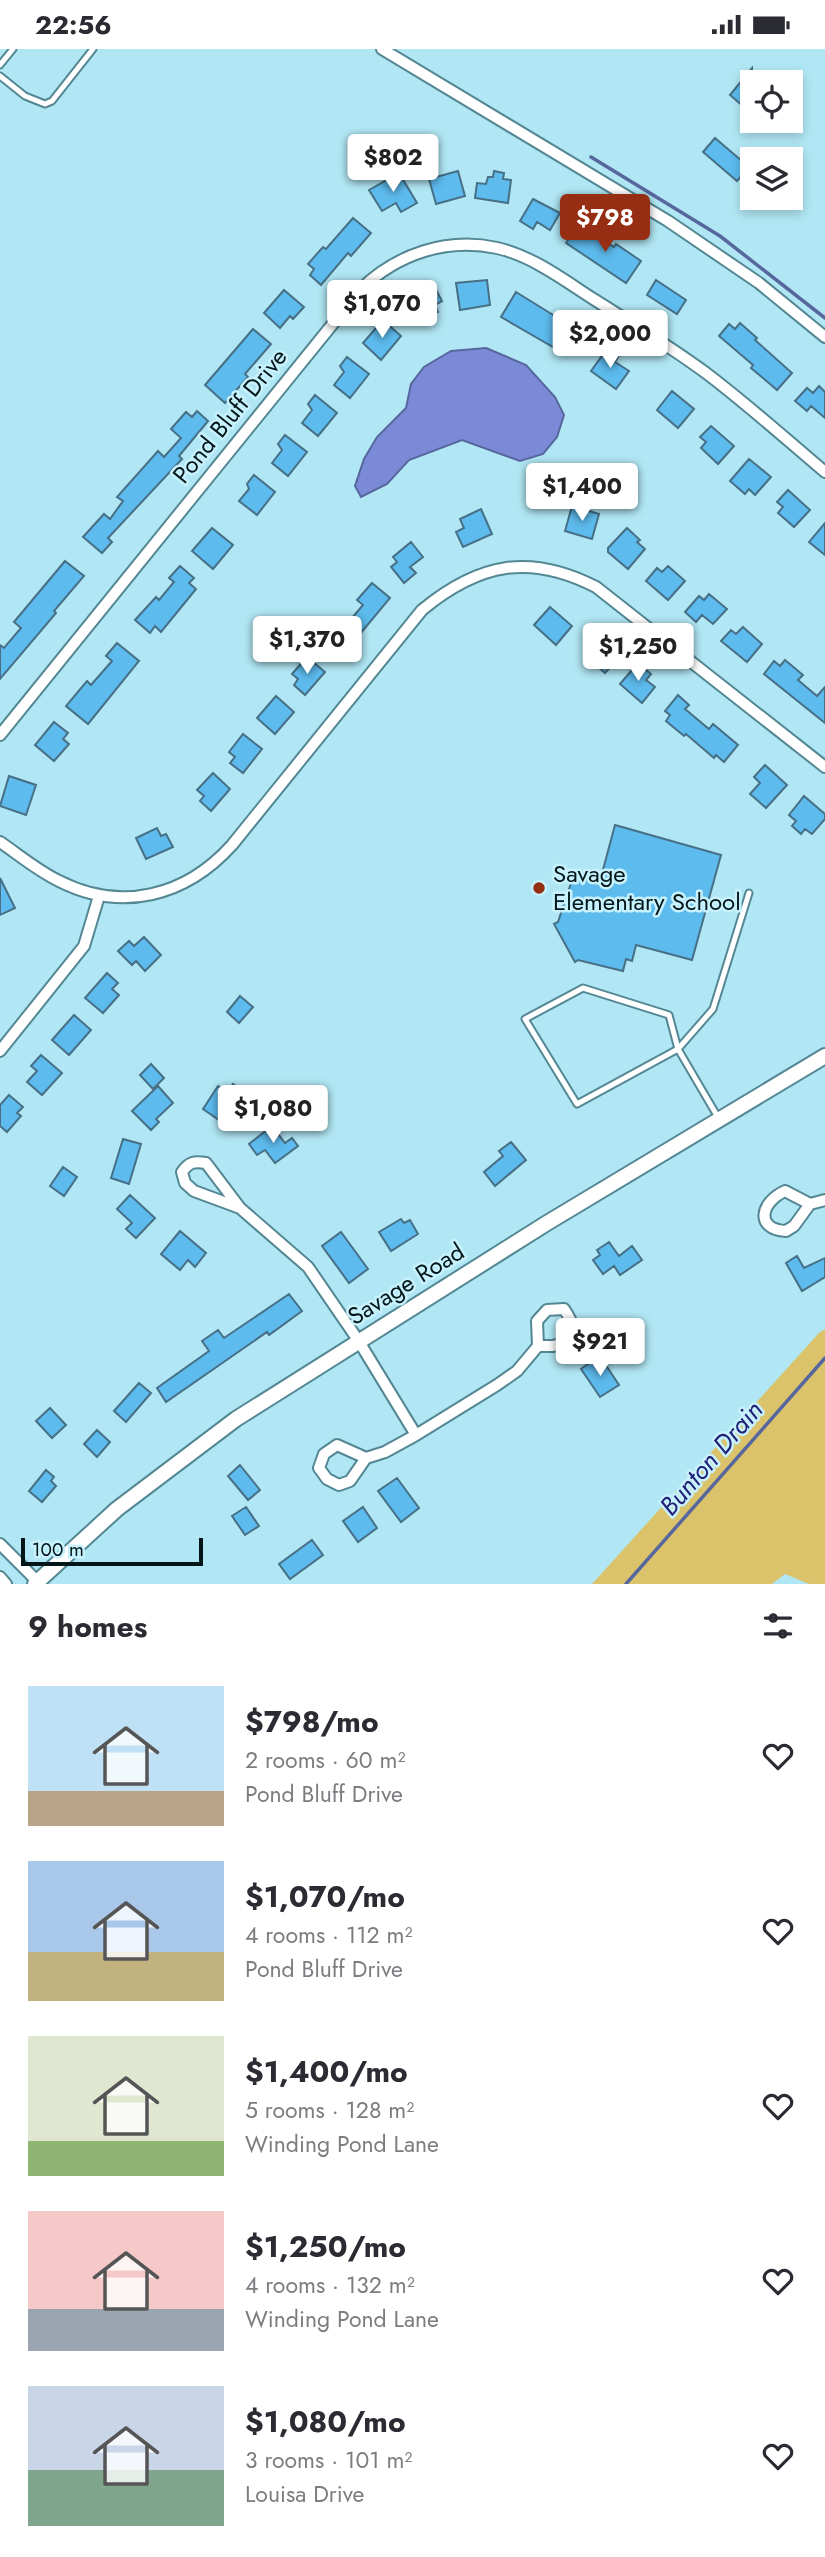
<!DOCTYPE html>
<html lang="en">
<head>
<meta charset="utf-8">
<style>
  body { margin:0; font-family:Jost,sans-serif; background:#f7f7f7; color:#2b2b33; height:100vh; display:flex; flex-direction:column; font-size:26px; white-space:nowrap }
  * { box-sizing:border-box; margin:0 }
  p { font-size:23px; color:#7c7c81 }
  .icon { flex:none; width:38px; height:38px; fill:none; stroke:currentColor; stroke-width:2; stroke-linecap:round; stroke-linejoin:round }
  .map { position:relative; height:1535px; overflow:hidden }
  .sheet { display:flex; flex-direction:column; background:#fff; flex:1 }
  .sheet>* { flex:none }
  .tools { position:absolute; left:740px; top:21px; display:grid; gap:14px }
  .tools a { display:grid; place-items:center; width:63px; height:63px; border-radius:0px; background:#fff; box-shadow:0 4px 10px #0003; font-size:35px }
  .scale { position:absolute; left:21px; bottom:18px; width:182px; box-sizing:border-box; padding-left:7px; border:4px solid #02161a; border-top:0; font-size:19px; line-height:24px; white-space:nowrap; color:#02161a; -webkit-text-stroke:5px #c7f2fd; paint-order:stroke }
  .price { position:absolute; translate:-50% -60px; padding:0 16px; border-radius:7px; background:#fff; color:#222; font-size:23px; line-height:46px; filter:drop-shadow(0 2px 4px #0008) }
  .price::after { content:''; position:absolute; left:50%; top:42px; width:21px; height:16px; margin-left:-10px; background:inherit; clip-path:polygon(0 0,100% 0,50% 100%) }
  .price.selected { background:#962e14; color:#fff }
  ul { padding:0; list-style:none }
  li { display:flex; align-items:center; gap:21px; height:175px; padding:0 28px }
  li span { display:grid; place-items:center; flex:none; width:196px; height:140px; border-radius:0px; color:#555 }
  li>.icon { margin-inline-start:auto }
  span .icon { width:84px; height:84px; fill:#fffc; stroke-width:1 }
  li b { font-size:30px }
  h2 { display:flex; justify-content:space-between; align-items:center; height:84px; padding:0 28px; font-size:30px }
  .status { display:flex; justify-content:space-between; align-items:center; height:49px; padding:0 35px; background:#fff; direction:ltr }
  .status svg { height:19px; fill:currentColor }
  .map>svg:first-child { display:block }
</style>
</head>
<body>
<div class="status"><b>22:56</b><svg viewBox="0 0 49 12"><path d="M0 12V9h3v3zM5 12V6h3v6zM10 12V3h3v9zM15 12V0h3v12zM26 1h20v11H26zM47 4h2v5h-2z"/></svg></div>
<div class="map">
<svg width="825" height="1535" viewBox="0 0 825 1535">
  <rect width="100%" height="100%" fill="#b1e7f4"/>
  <path fill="#dbc36c" d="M825,1280V1535H809L785,1525L772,1535H592L819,1284Z"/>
  <path fill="#7b8ad6" stroke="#57679e" stroke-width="2" d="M486,299L526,316L555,348L564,366L557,388L543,405L520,412L462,391L409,411L387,435L361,448L355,437L364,410L377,388L406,359L411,335L424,318L451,302Z"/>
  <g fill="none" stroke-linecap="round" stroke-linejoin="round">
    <path stroke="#57679e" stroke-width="3.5" d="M591,108L720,187L825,269
      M626,1535L825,1309"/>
  </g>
  <path fill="#5dbbee" stroke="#476f86" stroke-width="2" d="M752,19V24L763,33H752V47L744,58L730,46Z
    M715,89L749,118L737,132L703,103Z
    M458,122L465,147L436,155L429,130Z
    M494,122L504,124L503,130L511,131L508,154L475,149L477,134L486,135L488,128H493Z
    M399,124L417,154L401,163L396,154L382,162L369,141Z
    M533,150L560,164L550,181L537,173L533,180L520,172Z
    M353,169L371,184L351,207L348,204L321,236L310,226L314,220L308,215L323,198L326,200Z
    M576,180L583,185L587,180L614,198L616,195L641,212L626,234L566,194Z
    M487,231L490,256L460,261L456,234Z
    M656,231L686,251L677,265L647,246Z
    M433,235L442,252L435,256L438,263L418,273L408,254L423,246L421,241Z
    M284,241L304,258L293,270L290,267L280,279L264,264Z
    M516,243L579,282L570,298L563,294L558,301L501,268Z
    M383,271L401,287L381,311L363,294Z
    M740,274L757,289L755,291L792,324L777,341L751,319L753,316L719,287L729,275L735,280Z
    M253,280L271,295L245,325L248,328L225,354L205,336Z
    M607,300L618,308L615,313L629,322L616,340L591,322Z
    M347,308L369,325L350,349L334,336L344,323L340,317Z
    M819,337L825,343V369L811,357L807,362L795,352L807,339L813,344Z
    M672,342L694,360L678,379L657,361Z
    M315,346L337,364L318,387L302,374L312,361L308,355Z
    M197,362L208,372L179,407L182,410L108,489L112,493L102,504L83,488L104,465L110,470L123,452L117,448L158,402L164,408L181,389L171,380L186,363L192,368Z
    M711,377L734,397L718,415L701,399L706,393L700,388Z
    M285,386L307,403L288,427L272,414L282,401L278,395Z
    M749,410L771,428L755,446L749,440L745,445L730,432Z
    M254,426L275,443L257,466L239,452L249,440L247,435Z
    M788,441L810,461L794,478L778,464L783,458L777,453Z
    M572,457L599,465L592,490L565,482Z
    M481,460L492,485L463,498L456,483L464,479L460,470Z
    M825,474V506L809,493Z
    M212,479L233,496L213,520L192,502Z
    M627,479L640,491L637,493L645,500L628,520L608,503V499Z
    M411,493L423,508L410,518L416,524L404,534L391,518L397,513L393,508Z
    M65,512L84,527L54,562L56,564L0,630V596L4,599L21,579L14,573Z
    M180,517L194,529L189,534L196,540L161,583L155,577L150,584L135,571L156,548L159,551L174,533L169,529Z
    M668,517L685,532L668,551L646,532L657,519L662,523Z
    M372,534L390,549L340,609L316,588L328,575L332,578L339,570L346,576L363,556L357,551Z
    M709,545L727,560L713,575L702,566L696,573L685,563L699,547L704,551Z
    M550,558L572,577L556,596L534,576Z
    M743,578L762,595L747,613L721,592L731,581L736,585Z
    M598,585L621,606L605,624L588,609L593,603L587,598Z
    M117,594L139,612L88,675L66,657L87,632L91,636L112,612L106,607Z
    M307,608L325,623L305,646L294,636L298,630L292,625Z
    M785,611L803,626L798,631L817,647L825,638V674L764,625L774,612L780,617Z
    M638,614L651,625L646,631L655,638L642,654L620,635Z
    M678,646L689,656L685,660L709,680L713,675L738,696L724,713L716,706L714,709L686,685L684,687L666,672L670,666L665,662Z
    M276,647L294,663L275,685L257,669Z
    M54,673L68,684L63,690L69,695L54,712L35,696Z
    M243,685L262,700L243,724L230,714L235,708L229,703Z
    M765,716L787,736L766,759L750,745L760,734L754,728Z
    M213,724L230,740L211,762L200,752L204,747L197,741Z
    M9,727L36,736L26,766L0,757Z
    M804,747L825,765V770L812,785L805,780L801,785L792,777L796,772L789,766Z
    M615,776L721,806L692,911L636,896L632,912L626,910L623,922L578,911L575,913L554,875L558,873L572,831L576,833L578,829L594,833L595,830L600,832Z
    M157,779L161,787L166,785L173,798L146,810L136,789Z
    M0,829L15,859L0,866Z
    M144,888L161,906L145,922L136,912L132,916L118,902L129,892L134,897Z
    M107,924L118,934L112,940L119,946L103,964L85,949Z
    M240,947L253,958L239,974L227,963Z
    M74,966L91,981L69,1006L52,991Z
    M41,1006L62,1024L42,1046L27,1033L37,1022L31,1017Z
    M151,1015L164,1029L153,1040L140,1026Z
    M233,1035L242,1041L238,1047L252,1056L242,1071L226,1060L219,1071L203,1060L218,1037L228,1043Z
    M158,1037L173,1054L156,1070L159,1073L151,1081L132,1062Z
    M9,1046L23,1058L17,1064L21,1067L7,1083L0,1077V1056Z
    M272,1077L285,1094L292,1089L298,1097L275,1114L265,1101L257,1106L249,1095Z
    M123,1090L141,1095L129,1135L111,1129Z
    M511,1093L526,1111L495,1137L484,1123L503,1107L499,1102Z
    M63,1118L77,1128L64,1147L50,1137Z
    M130,1146L155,1169L136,1189L126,1180L132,1174L117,1160Z
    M401,1170L404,1174L410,1171L418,1185L391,1202L379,1183Z
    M180,1182L206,1204L195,1218L188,1211L180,1221L161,1205Z
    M341,1183L368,1220L349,1234L322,1197Z
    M609,1193L619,1207L632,1197L642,1211L620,1226L614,1217L603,1225L593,1211L600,1206L597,1201Z
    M797,1207L804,1219L825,1209V1228L802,1242L786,1214Z
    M289,1245L302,1262L269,1286L267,1283L166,1353L157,1339L209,1302L202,1292L218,1281L224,1289Z
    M592,1312L598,1320L605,1315L619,1336L600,1348L581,1320Z
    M139,1334L151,1344L126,1373L114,1362Z
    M50,1359L66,1376L52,1389L36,1372Z
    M97,1381L110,1393L97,1408L84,1395Z
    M240,1416L260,1441L248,1451L228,1427Z
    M46,1421L54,1428L51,1432L56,1437L42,1453L29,1442Z
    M397,1429L419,1459L401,1473L378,1442Z
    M246,1458L259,1477L245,1486L232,1467Z
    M363,1458L377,1479L358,1493L343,1472Z
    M312,1491L323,1506L290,1530L279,1515Z"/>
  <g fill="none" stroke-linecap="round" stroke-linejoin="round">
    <defs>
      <path id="lane" d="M0,16L13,0
        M0,27L25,47L45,55L52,52L93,0
        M719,1070L678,1000L669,966L583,939L525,970L577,1055L678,1000L713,960L749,844"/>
      <path id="street" d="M382,0L668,172L759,234L825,288
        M0,686L361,240C397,205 447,188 497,199C533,207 565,232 595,251C633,275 671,298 706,324C747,355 786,390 825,423
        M0,793C19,806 38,822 59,832C122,864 186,847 232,796L422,561C479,514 530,504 596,538L825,718
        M0,1002L84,897L99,847
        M810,1155L794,1177L786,1182C754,1180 761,1153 785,1142L810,1155L825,1151
        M240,1159L206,1114C194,1112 189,1113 182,1123L185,1134L194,1142L240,1159L308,1218L358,1291L416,1386
        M366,1409L337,1396L324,1405L319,1419L327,1430L339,1436L350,1432L366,1409L385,1403L416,1386L497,1336L517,1322L538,1297H553L567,1293C575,1280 573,1273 564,1260L547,1261L537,1272L538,1297
        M0,1495L38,1533
        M0,1528L6,1535"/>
      <path id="secondary" d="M35,1535L117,1460L236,1370L547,1174L825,1007"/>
    </defs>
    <use href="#lane" stroke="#538793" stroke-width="9"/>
    <use href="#street" stroke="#538793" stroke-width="14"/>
    <use href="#secondary" stroke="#538793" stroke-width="18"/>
    <use href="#lane" stroke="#fff" stroke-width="5"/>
    <use href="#street" stroke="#fff" stroke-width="10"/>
    <use href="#secondary" stroke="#fff" stroke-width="14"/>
  </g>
  <circle fill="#962e14" stroke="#c7f2fd" stroke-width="2.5" cx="539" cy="839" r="7"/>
  <g text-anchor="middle" stroke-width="5" stroke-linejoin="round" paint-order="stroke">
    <g font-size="24" fill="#02161a" stroke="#c7f2fd">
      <text transform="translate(230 367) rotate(-51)" y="8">Pond Bluff Drive</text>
      <text transform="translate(406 1235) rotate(-32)" y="8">Savage Road</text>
    </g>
    <g font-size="24" fill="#02161a" stroke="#c7f2fd" text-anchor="start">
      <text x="553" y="833">Savage<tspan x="553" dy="28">Elementary School</tspan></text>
    </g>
    <g font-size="26" font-style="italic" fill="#212179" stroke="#c7f2fd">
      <text transform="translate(711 1409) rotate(-49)" y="9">Bunton Drain</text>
    </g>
  </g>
</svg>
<div class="tools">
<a><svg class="icon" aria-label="locate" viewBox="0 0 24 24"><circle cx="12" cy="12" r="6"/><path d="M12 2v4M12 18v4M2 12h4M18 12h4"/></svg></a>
<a><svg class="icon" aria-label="layers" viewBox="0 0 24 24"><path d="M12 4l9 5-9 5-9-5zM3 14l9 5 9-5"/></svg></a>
</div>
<div class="scale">100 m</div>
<b class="price" style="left:393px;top:145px">$802</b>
<b class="price selected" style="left:605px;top:205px">$798</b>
<b class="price" style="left:382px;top:291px">$1,070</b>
<b class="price" style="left:610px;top:321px">$2,000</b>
<b class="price" style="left:582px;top:474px">$1,400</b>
<b class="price" style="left:307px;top:627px">$1,370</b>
<b class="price" style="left:638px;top:634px">$1,250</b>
<b class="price" style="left:273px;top:1096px">$1,080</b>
<b class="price" style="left:600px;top:1329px">$921</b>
</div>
<section class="sheet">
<h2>9 homes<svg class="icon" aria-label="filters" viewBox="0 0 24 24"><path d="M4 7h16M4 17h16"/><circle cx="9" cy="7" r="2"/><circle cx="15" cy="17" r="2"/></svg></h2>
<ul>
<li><span style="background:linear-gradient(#bfe0f5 75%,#b9a48a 0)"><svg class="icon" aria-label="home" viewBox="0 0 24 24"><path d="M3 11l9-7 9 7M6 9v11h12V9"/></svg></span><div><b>$798/mo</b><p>2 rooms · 60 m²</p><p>Pond Bluff Drive</p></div><svg class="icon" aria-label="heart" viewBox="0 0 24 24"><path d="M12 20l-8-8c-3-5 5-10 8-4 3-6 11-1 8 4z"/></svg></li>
<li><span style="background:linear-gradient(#a9c7e8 65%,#c2b280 0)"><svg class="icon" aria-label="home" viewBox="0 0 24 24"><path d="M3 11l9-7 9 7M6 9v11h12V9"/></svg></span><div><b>$1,070/mo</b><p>4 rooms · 112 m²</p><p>Pond Bluff Drive</p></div><svg class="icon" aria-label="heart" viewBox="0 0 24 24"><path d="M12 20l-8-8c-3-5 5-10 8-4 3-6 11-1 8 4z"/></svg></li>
<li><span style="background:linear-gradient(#dfe7d0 75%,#8fb573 0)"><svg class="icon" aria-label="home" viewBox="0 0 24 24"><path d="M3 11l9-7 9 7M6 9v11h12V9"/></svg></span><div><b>$1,400/mo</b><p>5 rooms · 128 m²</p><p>Winding Pond Lane</p></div><svg class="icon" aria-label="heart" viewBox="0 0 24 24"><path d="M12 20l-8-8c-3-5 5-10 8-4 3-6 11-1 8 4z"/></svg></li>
<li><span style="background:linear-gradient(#f6c9c9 70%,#9aa5b1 0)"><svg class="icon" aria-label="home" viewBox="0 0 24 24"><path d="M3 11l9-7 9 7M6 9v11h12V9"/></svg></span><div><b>$1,250/mo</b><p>4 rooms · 132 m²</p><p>Winding Pond Lane</p></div><svg class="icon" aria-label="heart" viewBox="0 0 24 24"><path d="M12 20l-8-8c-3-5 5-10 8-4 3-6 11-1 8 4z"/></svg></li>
<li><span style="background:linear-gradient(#c9d6e8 60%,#7fa58c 0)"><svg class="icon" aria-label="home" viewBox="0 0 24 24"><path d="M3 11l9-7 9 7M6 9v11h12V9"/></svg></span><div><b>$1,080/mo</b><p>3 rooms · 101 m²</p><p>Louisa Drive</p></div><svg class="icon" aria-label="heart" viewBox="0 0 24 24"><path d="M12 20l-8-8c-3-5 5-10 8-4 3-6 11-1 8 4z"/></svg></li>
</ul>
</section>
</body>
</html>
